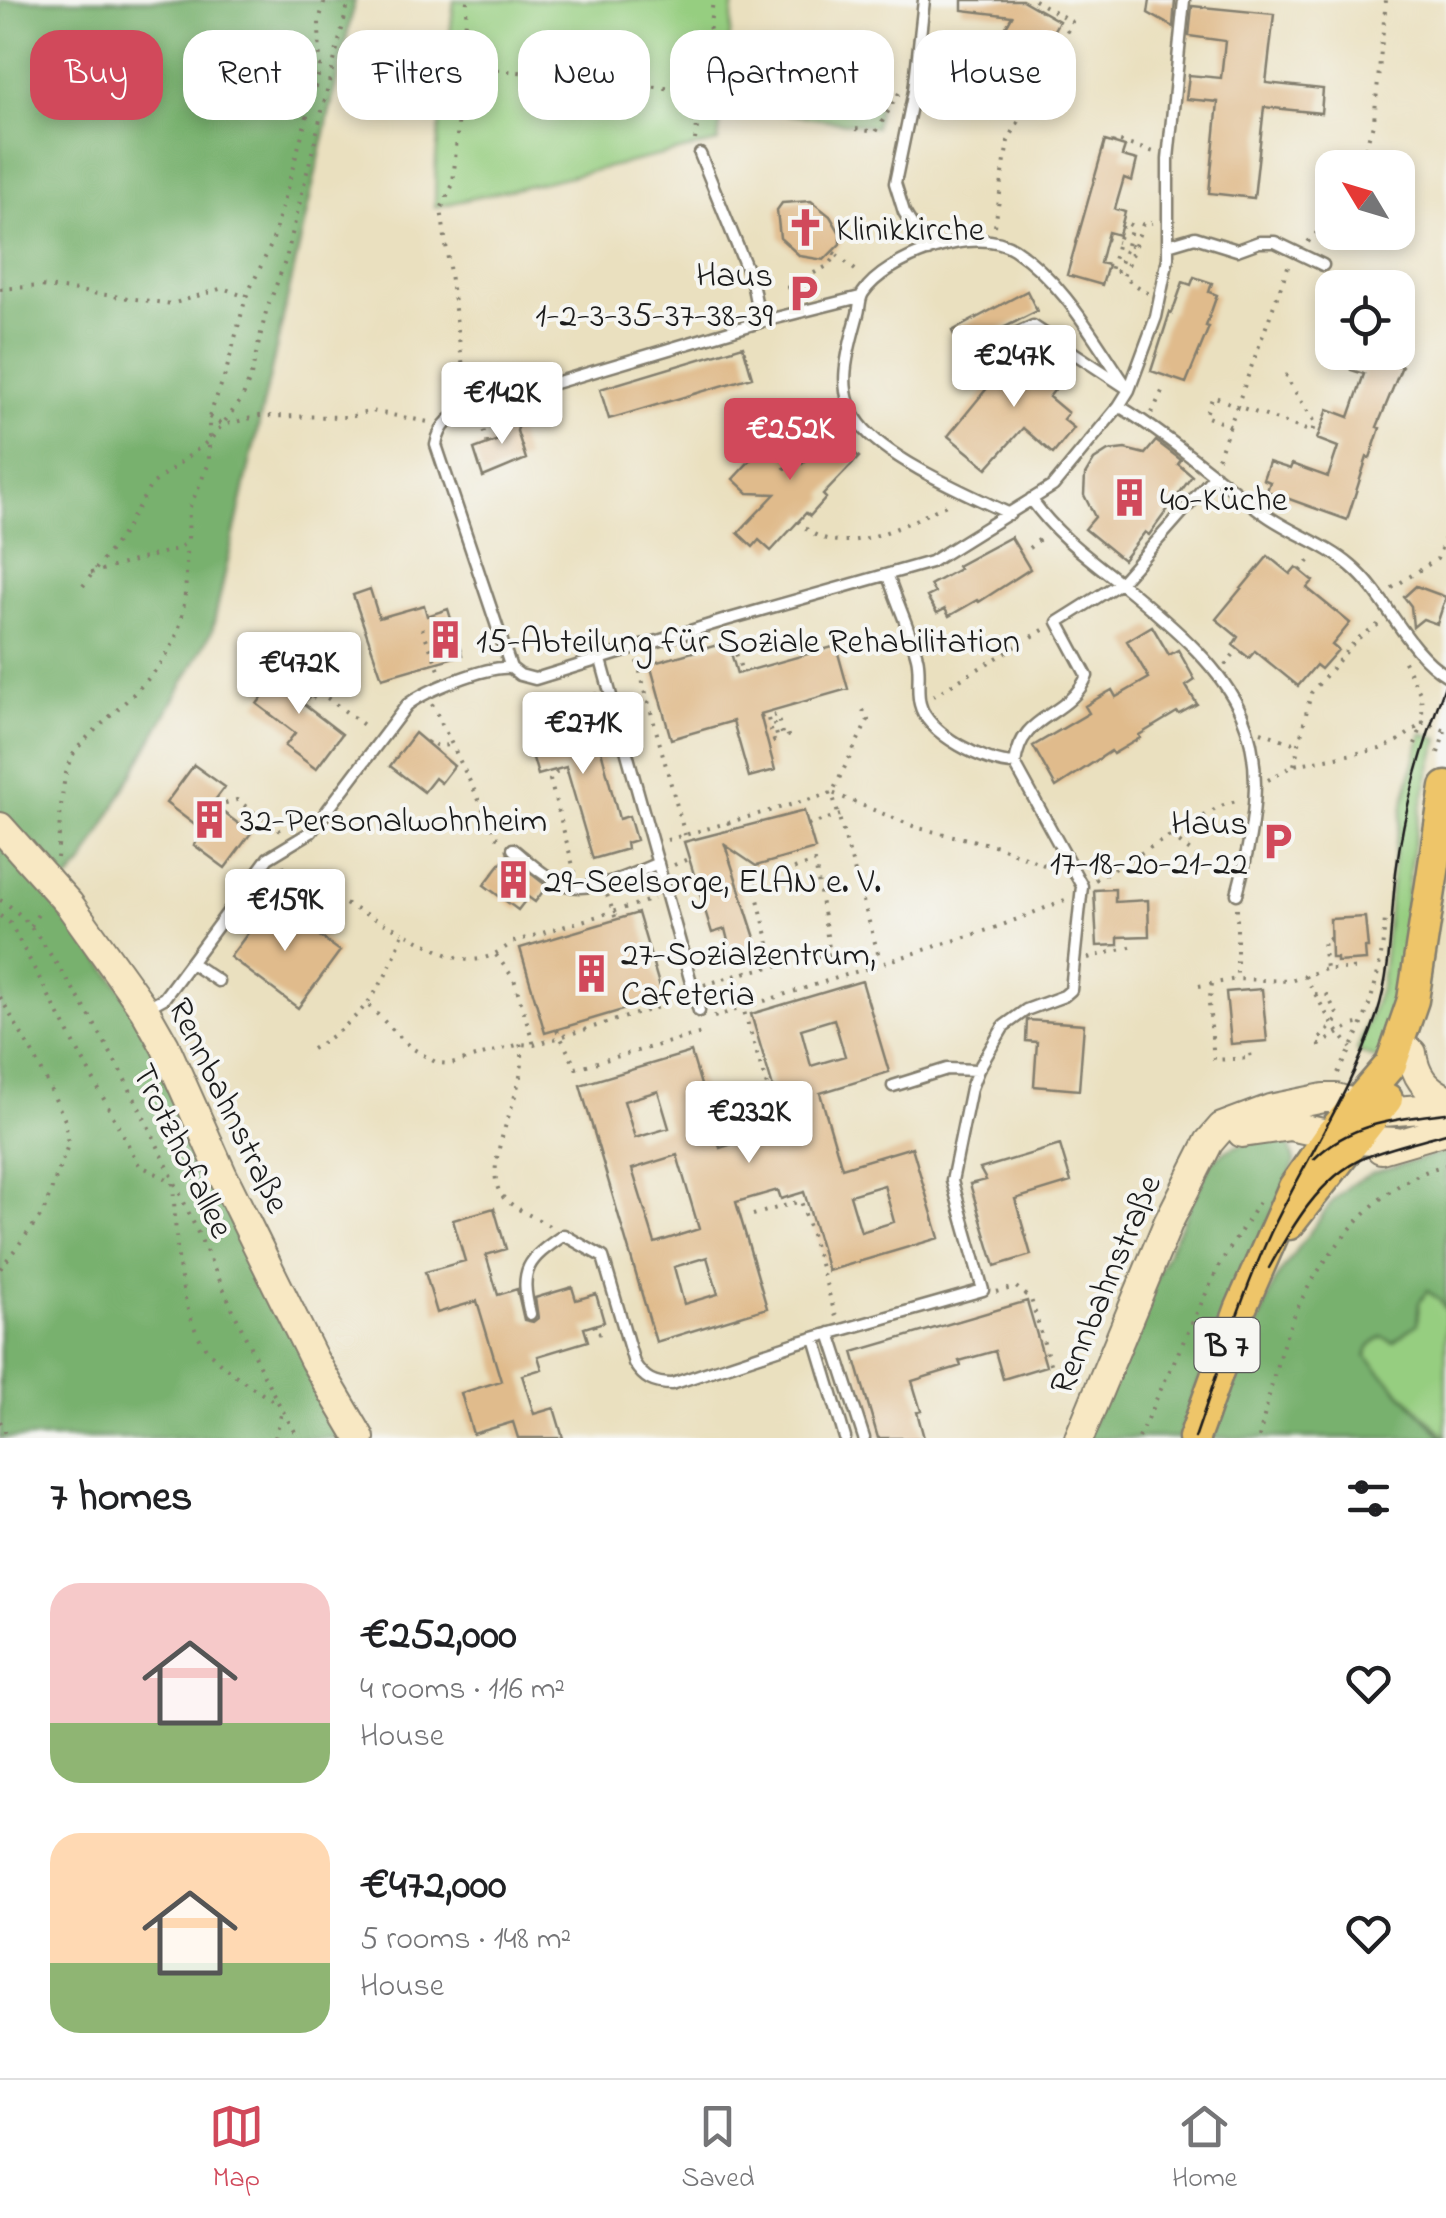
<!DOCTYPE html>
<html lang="en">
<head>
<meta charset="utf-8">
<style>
  body { margin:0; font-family:"Indie Flower",sans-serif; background:#f6f6f6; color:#202124; height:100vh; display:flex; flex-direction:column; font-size:38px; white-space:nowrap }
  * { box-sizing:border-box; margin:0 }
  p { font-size:32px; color:#757577 }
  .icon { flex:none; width:55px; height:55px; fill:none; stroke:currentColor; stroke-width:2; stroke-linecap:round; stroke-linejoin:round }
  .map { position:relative; height:1438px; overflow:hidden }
  .drawer { display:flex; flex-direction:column; background:#fff; flex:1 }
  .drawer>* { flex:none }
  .banner { position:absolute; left:30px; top:30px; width:1388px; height:90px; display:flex; gap:20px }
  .needle { width:65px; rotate:308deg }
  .controls { position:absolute; left:1315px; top:150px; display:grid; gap:20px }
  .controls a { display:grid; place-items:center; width:100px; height:100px; border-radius:20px; background:#fff; box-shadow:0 5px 15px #0003; font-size:50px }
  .price { position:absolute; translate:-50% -85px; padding:0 22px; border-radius:10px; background:#fff; color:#222; font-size:32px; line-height:65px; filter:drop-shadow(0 2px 5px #0008) }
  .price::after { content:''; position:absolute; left:50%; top:60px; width:30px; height:22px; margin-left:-15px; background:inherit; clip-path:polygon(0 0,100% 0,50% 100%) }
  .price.active { background:#d1495b; color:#fff }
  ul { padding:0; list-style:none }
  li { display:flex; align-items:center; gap:30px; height:250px; padding:0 50px }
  li span { display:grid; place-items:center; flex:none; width:280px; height:200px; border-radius:30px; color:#555 }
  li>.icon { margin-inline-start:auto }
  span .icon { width:120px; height:120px; fill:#fffc; stroke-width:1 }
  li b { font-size:42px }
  h2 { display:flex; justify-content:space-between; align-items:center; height:120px; padding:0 50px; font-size:42px }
  .pill { padding:0 35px; border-radius:30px; background:#fff; box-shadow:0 5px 15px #0003; font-size:35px; line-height:90px }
  .pill.active { background:#d1495b; color:#fff }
  .tab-bar { display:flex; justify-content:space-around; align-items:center; height:140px; border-top:2px solid #e0e0e0; background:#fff; font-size:28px; color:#757577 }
  .tab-bar a { display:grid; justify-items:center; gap:5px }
  .tab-bar .active { color:#d1495b }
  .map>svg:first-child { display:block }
</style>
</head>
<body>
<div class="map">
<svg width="1446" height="1438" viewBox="0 0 1446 1438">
  <rect width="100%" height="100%" fill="#f6f6f2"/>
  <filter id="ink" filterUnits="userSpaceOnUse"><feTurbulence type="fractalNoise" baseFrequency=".01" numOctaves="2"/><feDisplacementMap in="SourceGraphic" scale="20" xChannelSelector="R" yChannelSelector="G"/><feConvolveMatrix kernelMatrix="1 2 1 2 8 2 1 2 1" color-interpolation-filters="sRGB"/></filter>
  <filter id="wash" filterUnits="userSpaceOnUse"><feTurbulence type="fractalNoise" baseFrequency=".0048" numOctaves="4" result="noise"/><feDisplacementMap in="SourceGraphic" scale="40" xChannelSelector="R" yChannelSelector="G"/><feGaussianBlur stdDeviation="2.25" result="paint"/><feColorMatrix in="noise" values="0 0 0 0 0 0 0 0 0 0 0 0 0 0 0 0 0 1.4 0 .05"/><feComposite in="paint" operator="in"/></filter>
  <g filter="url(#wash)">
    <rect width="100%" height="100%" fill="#eae0bf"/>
    <path fill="#96ce80" stroke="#59754e" stroke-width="2.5" d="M454,0H734L718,142L435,207L436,158Z
      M759,44L885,64L875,127L749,108Z
      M1422,733L1439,739C1421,799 1408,857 1405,921L1412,922L1406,979L1382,1061L1357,1051L1381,986L1395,848L1404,800Z
      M1427,1291L1440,1300L1446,1310V1438L1365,1356L1369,1347L1419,1303Z"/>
    <path fill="#78b16e" stroke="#4a6645" stroke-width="2.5" d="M0,0H355L212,631L83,864L54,896L125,994L354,1438H0Z
      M1280,1138L1289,1144L1295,1163L1206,1362L1179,1438H1085L1128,1335L1211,1162C1233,1143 1252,1140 1280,1138Z
      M1446,1152V1310L1440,1300L1427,1291L1419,1303L1417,1324L1393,1342L1382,1337L1369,1347L1366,1356L1443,1438H1213L1275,1280L1331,1203L1350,1185L1372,1173Z"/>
    <g id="blocks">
      <path fill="#e0bb8c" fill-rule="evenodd" d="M962,0H1022L1059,21L1010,107L932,94L940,51L988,59L1012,16L962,10Z
        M1150,0H1175L1173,27L1148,13Z
        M1192,6L1274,14L1266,83L1323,89L1321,113L1264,107L1254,198L1209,193L1218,102L1186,99L1189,75L1221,78L1225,41L1189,36Z
        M1105,141L1125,147L1122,156L1137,160L1132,181L1124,178L1115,209L1125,212L1119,235L1108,232L1100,263L1108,265L1102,285L1067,275Z
        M811,201L830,216L840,233V244L824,260L800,256L780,238L777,210L782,203Z
        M1194,277L1212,283L1209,292L1217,295L1206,326L1209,327L1186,383L1151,371L1170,312L1172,313L1183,282L1191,285Z
        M1027,291L1037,311L961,349L952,331Z
        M1024,343L1051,365L1046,372L1060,383L1049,397L1068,413L1063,419L1074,428L1053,454L1023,428L987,468L948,436Z
        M743,346L752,377L609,419L600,389Z
        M1357,352H1384L1382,359L1402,366L1377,427L1380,428L1370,458L1367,457L1347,520L1267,491L1270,482L1263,479L1269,462L1290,469L1292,464L1328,477L1338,447L1317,439L1328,409L1349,417L1364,374L1351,370Z
        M515,411L519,424L517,431L526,459L483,477L474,449L501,439L494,419Z
        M784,424L799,438L803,463L833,432L859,457L823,495L826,498L810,516L806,513L771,551L759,540L753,547L738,533L775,494L748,493L733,479Z
        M1156,441L1181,460L1178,464L1192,476L1149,535L1145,532L1123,560L1085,529L1095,517L1084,495L1085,475L1094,460L1108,451L1125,449L1145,454Z
        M1011,537L1030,569L979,602L977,600L949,616L945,609L937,613L927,597L935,593L930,585L959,569L957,566Z
        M1268,556L1290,574L1296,567L1313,581L1307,588L1350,623L1332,645L1338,650L1321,669L1316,665L1298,686L1255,651L1249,658L1233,645L1238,637L1216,619Z
        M1416,586L1446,597L1437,624L1423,619L1413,627L1411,606L1404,597Z
        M370,589L379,618L424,605L427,616L448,609L462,655L382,678L353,595Z
        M1152,626L1169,655L1178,650L1195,680L1186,686L1197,704L1179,714L1177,712L1139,735L1140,738L1113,754L1111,751L1056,787L1033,746L1089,713L1085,706L1103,695L1112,690L1116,697L1149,678L1127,641Z
        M728,642L737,674L836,646L848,689L760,714L775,770L749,777L733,721L671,739L650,664Z
        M286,665L316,688L303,704L342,734L316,769L285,746L295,733L257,704Z
        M590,708L619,819L629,816L636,840L626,843L627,849L593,859L566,767L538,775L528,741L531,740L527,726Z
        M415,733L454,766L441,783L435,778L424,792L390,766Z
        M194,765L225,787L212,804L251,833L225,868L194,845L204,832L166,803Z
        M804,811L815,849L756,866L725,845L756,941L753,947L731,953L725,929L712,933L684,842Z
        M507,855L547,886L535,902L528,897L518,910L484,885Z
        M1115,889V902L1148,900L1149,936L1118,937V945L1097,946L1094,890Z
        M272,901L340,951L298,1008L230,957Z
        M638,913L663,998L545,1033L520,948Z
        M1365,917L1368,948H1365L1366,960L1337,962V958H1331L1330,919Z
        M862,981L889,1072L820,1093L842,1168L912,1147L939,1238L828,1271L804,1192L781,1199L778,1190L736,1202L767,1308L656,1342L580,1085L691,1052L720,1148L742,1141L745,1150L788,1138L751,1014ZM834,1019L845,1056L811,1066L801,1029ZM658,1091L669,1128L635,1138L624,1101ZM677,1155L699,1229L655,1243L632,1169ZM884,1185L894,1222L861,1232L850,1195ZM707,1257L718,1294L684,1304L674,1267Z
        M1262,989L1267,1041L1231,1044L1226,992Z
        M1027,1020L1084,1024L1079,1090L1034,1086L1037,1042L1026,1041Z
        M1060,1145L1071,1182L1015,1199L1031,1255L995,1266L970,1184L986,1180L980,1169Z
        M494,1208L506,1249L486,1255L498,1295L517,1289L524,1320L533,1322L538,1318L535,1298L572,1287L576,1300L596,1294L604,1322L584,1328L588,1341L538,1356L542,1369L522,1375L534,1414L554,1408L563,1438H518L513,1422L473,1434L461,1393L501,1381L477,1301L437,1313L425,1272L465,1261L453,1220Z
        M1027,1301L1046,1366L1003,1379L995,1351L959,1361L961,1366L912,1381L921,1411L917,1412L924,1438H878L853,1352Z"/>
    </g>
  </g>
  <g filter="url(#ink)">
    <use href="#blocks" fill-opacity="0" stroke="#837e6e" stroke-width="2.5"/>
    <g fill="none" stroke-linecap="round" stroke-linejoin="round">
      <defs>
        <path id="lane" d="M924,0L914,91L895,183L904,212L928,251
          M700,154L752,282L760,322
          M1168,245L1195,237L1237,250L1259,242H1275L1323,265
          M860,297L760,322L471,408C452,416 440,423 436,445L511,668L520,675L535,679L726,620L931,562L1053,486L1119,406L1129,390L1156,317L1168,258V159L1184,0
          M983,349L1033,326L1124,386
          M1119,406C1172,438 1217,479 1266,515C1293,534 1327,545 1351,566C1388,597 1405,650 1446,675
          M1031,499C1057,535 1085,555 1119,582C1245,684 1281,730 1237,894
          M1010,514C968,494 888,460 860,424C834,391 848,351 858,314C860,307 859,299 863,293C886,258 977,224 1014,249C1064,282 1095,341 1129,390
          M888,576C897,603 910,630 917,657C921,673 916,689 920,704C927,734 986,764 1015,764
          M601,660L699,1011
          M513,849C528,861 547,880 566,885C593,893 633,874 658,863
          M191,963L218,981
          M144,1009L164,998L268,858L311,832L407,705C426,690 488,665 511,668
          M893,1086L947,1069L978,1070
          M530,1314C519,1269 527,1260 564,1235L603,1257L634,1363C644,1379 654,1384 672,1384L796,1343L983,1290L952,1181L971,1088L978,1070L1004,1026L1026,1010L1064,996L1071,990L1082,886L1015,764C1021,712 1067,720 1087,676L1058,622L1120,583L1215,475
          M830,1333L864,1438
          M815,1338L845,1438"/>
        <path id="secondary" d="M0,827L69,904L144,1009L165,1046L222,1174L314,1360L360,1438
          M1412,1053C1415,1076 1425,1089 1446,1099
          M1242,1133L1290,1126L1355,1140L1396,1142
          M1381,1149L1446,1130
          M1079,1438L1168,1223L1209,1142L1222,1127L1270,1109L1324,1098H1336L1383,1112L1446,1107"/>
        <path id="primary" d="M1289,1224L1387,1099
          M1194,1438L1240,1310L1294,1187L1330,1135L1391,1064L1413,1000L1446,787"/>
      </defs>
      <use href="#lane" stroke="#837e6e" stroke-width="15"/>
      <use href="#secondary" stroke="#837e6e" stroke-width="32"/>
      <use href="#primary" stroke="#837e6e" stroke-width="35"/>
      <path stroke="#837e6e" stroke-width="4" stroke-dasharray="2.5 8" stroke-linecap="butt" d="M463,66L467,0
        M702,92L713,0
        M856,129L876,132L899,93
        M1113,144L1114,140L1154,152
        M1359,168L1374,121L1386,0
        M995,226L1008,141L1072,22L1034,0
        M1106,239L1117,242
        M1308,242L1332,217
        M1127,245L1132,226L1127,223L1123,224L1110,271H1117L1127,245L1134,247
        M837,255L860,274
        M0,289L40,286L172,304L223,288L246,297
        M1148,293L1123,277L1143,224L1152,223
        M792,299L788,287L829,265L837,255L831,251
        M471,393L463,367L441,209L453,184L463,66L702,92L695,140
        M1152,413L1165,385
        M209,417L223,425L260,416L350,417L371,411L428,422
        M480,421L488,444
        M1230,426L1205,416L1213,396L1237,406L1289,264
        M1218,458L1237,406L1312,432L1315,422L1290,384L1288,376L1282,374
        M784,469L838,411
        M798,521C838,567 907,522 951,503
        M1029,548L1045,535
        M1301,571L1314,555
        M91,573L180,548L188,539L189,509L209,463V417L226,372L246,297L272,243L320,69L319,21L325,0
        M83,586L123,533L151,485L211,439L242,399L251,376L266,312L286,259L349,0
        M1392,588L1437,559L1446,536
        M422,628L439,670
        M730,634L742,672
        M637,661L685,835
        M1225,665L1238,649
        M593,695L600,719
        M933,696L1045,629
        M432,704L500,843
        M306,707L318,691L369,729
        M863,710L868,720L832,793L918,828L998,846L1056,870
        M761,717L767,715L774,741L778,740L772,716L777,715L783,737L788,736L787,732
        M546,721V710L555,703L597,694
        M1261,732L1299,745
        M427,743L429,740L437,746L449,745
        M1415,744L1423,723L1446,731
        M1438,753L1445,731
        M1294,765L1311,693L1357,639L1382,622
        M568,771L556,773L550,780L575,873
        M1268,780L1294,765L1380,749L1398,741L1423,723L1421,695L1401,656
        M215,806L237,800L284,834
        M728,822L732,831
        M808,825L840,815
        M1171,836L1198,857
        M667,840L832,793L880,960
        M57,858C60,830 60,791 68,766C74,746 93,733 107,719C174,657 188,640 186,546
        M283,865L285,873L307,888L288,912
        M674,865L688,859
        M1095,880L1221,806L1239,800
        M307,888C340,899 370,918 403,932
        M607,895L616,919
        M0,900C27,915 43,944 60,969C125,1066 171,1175 220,1281C244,1334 268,1389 299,1438
        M1237,908V979
        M0,916L10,923L139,1165L173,1182C176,1231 176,1301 203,1344C217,1366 254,1388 276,1403
        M31,926L41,909
        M1330,939L1323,940L1326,969H1353L1352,961
        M741,950L747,972L830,954L815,862L754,883L774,964
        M496,955L514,979L534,1045
        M1088,958L1138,945
        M1305,976L1332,1024L1351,1048
        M1212,984L1209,1004L1214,1060L1251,1058L1249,1048
        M704,985L747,972
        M1199,986L1237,979L1290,981L1326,969
        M1315,994L1327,995L1339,1018L1317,1042L1320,1045L1352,1025L1364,1023
        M0,997L37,1061L65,1120L68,1145L43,1213L0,1269
        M369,1006L410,1047L437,1063L451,1064L520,1044L534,1045L682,1000
        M714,1017L1000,926L1065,900
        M557,1030L576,1068L702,1033
        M520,1044C534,1083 474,1167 504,1198C516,1210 537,1218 551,1227
        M312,1049C362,1019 386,987 403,932C447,953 468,977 513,942L654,899
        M1338,1073C1367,1023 1382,975 1385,917
        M735,1143L733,1138L746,1135L749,1145L782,1135L743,1008
        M753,1215L801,1201L836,1317
        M996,1292L1016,1287L1031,1299L1051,1367
        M594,1325L597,1334L608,1331
        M0,1421L8,1438
        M275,1438L282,1411
        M1138,1438L1219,1266L1259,1202
        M1259,1438C1279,1353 1288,1303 1346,1234C1373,1201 1404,1176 1446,1165"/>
      <use href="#lane" stroke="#fff" stroke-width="10"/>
      <use href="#secondary" stroke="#f8e8c3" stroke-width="28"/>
      <use href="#primary" stroke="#eec569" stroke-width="30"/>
      <path stroke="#1c1c1c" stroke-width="2.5" d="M1314,1159C1351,1122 1397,1119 1446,1113
        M1269,1268C1291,1228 1320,1177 1364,1158C1390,1147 1419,1141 1446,1133
        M1195,1438C1219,1369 1240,1299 1271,1232C1305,1160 1352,1091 1377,1014C1392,968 1390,920 1396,872C1404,806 1423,745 1446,683"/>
    </g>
  </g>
  <defs>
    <symbol id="church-bare" viewBox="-9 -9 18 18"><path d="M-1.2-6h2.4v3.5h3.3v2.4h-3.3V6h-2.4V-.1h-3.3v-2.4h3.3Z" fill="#d1495b" stroke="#f6f6f2" stroke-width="2.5" paint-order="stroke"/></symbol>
    <symbol id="parking-bare" viewBox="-9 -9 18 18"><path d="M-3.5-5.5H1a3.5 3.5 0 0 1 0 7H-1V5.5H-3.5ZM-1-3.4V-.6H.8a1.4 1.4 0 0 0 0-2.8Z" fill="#d1495b" stroke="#f6f6f2" stroke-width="2.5" paint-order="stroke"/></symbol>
    <symbol id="building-bare" viewBox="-9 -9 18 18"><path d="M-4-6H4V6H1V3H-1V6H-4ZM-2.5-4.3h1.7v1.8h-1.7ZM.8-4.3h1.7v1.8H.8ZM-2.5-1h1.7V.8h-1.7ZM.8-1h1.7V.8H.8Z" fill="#d1495b" stroke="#f6f6f2" stroke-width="2.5" paint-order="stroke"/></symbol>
  </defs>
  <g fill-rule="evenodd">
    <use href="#church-bare" x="778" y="200" width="55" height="55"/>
    <use href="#parking-bare" x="776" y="266" width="55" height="55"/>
    <use href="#building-bare" x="1102" y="470" width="55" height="55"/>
    <use href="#building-bare" x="418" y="612" width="55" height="55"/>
    <use href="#building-bare" x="182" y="792" width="55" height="55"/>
    <use href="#parking-bare" x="1250" y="814" width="55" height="55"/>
    <use href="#building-bare" x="486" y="852" width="55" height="55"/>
    <use href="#building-bare" x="564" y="946" width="55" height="55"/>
  </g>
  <g text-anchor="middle" stroke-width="8" stroke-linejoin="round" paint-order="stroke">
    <rect fill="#f6f6f2" stroke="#5d5d5c" stroke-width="2.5" x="1194.5" y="1318" width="65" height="54" rx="8"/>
    <g font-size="32" font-weight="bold" fill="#1c1c1c">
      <text x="1227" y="1356">B 7</text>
    </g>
    <g font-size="35" fill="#1c1c1c" stroke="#f6f6f2" text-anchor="start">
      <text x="836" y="240">Klinikkirche</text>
      <text x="773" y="286" text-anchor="end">Haus<tspan x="773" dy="40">1-2-3-35-37-38-39</tspan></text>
      <text x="1160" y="510">40-Küche</text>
      <text x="476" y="652">15-Abteilung für Soziale Rehabilitation</text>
      <text x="240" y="831">32-Personalwohnheim</text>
      <text x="1248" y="834" text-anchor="end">Haus<tspan x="1248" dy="40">17-18-20-21-22</tspan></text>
      <text x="544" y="892">29-Seelsorge, ELAN e. V.</text>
      <text x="621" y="965">27-Sozialzentrum,<tspan x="621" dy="40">Cafeteria</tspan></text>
    </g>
    <g font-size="35" fill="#1c1c1c" stroke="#f6f6f2">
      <text transform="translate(230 1105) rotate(64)" y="12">Rennbahnstraße</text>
      <text transform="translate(184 1150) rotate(64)" y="12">Trotzhofallee</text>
      <text transform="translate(1104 1284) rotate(-67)" y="12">Rennbahnstraße</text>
    </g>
  </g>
</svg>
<div class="controls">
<a><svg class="needle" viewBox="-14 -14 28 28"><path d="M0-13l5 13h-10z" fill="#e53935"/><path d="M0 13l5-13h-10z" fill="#757577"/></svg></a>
<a><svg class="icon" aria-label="locate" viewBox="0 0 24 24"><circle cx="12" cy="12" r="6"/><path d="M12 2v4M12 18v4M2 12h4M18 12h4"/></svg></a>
</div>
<b class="price" style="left:1014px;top:410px">€247K</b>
<b class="price" style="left:502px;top:447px">€142K</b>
<b class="price active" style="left:790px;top:483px">€252K</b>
<b class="price" style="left:299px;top:717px">€472K</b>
<b class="price" style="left:583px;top:777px">€271K</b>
<b class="price" style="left:285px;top:954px">€159K</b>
<b class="price" style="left:749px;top:1166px">€232K</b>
<div class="banner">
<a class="pill active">Buy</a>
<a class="pill">Rent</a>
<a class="pill">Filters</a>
<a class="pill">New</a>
<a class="pill">Apartment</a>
<a class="pill">House</a>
</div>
</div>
<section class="drawer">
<h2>7 homes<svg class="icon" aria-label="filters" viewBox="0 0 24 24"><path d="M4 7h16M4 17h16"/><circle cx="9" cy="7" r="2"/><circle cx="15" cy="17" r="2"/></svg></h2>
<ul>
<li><span style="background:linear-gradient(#f6c9c9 70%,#8fb573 0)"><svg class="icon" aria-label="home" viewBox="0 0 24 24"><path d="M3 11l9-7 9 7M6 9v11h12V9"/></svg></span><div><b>€252,000</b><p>4 rooms · 116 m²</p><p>House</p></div><svg class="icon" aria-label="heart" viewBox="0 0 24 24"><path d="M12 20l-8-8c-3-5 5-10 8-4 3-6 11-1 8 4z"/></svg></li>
<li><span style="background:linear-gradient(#ffd9b3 65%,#8fb573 0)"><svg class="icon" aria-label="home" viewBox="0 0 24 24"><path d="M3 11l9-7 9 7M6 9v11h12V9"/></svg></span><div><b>€472,000</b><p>5 rooms · 148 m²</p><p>House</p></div><svg class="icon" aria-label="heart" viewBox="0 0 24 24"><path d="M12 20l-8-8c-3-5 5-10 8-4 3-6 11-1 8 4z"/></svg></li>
</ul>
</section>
<nav class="tab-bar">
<a class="active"><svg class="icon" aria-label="map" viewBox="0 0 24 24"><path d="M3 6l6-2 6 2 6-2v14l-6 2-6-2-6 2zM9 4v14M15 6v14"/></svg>Map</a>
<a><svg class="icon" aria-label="saved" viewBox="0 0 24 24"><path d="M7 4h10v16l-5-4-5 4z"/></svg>Saved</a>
<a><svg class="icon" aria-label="home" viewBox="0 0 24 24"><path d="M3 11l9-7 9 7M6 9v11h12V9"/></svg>Home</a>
</nav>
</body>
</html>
